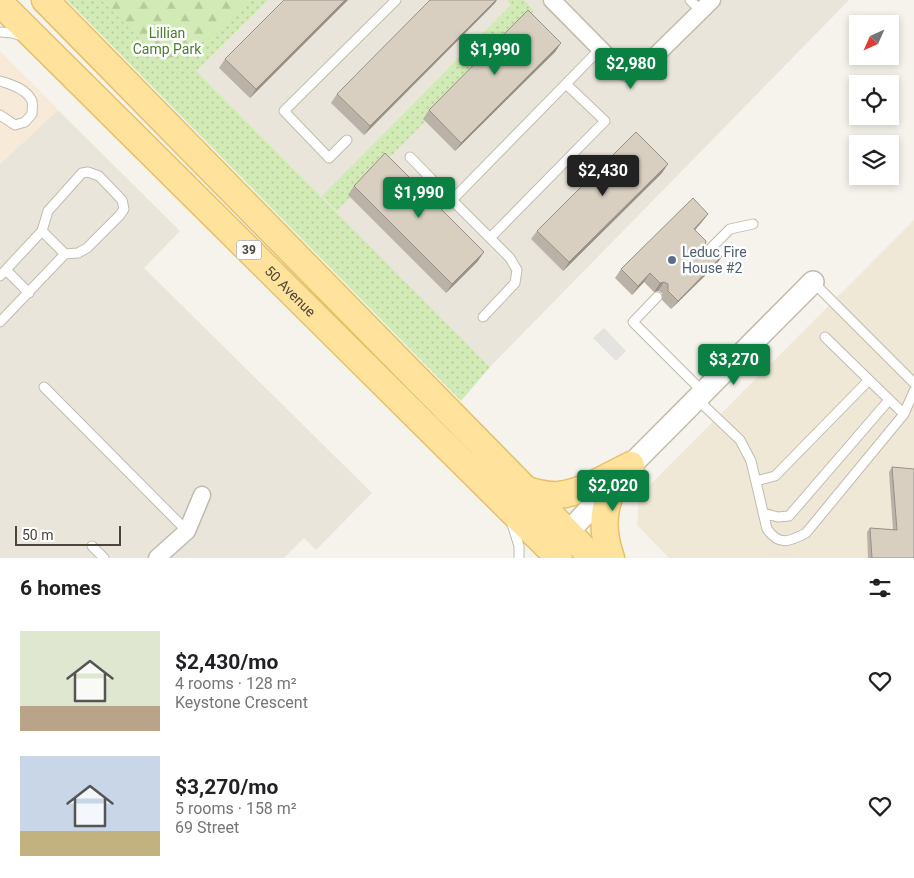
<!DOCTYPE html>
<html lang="en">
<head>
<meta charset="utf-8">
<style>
  body { margin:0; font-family:Roboto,sans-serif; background:#f6f6f6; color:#202124; height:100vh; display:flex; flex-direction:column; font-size:19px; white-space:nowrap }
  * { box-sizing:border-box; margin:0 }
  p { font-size:16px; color:#757577 }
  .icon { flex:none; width:28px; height:28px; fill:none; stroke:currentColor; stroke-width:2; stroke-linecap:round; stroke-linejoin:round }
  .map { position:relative; height:558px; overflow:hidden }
  .details { display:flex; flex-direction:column; background:#fff; flex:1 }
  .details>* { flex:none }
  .needle { width:32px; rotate:225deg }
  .fabs { position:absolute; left:849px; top:15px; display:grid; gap:10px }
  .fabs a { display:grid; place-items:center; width:50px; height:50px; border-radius:0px; background:#fff; box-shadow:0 2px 8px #0003; font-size:25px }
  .scale { position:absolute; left:15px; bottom:12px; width:106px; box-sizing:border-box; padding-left:5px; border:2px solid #4b4439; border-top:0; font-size:14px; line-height:18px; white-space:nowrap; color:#4b4439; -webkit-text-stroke:4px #fff; paint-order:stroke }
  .price { position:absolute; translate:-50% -42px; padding:0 11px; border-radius:5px; background:#0b8043; color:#fff; font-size:16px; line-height:32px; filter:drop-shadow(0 1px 2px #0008) }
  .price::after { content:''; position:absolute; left:50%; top:30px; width:15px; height:11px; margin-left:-8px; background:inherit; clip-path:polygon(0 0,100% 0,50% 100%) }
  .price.selected { background:#222; color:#fff }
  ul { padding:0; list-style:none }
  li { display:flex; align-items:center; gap:15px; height:125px; padding:0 20px }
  li span { display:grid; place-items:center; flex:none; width:140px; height:100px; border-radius:0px; color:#555 }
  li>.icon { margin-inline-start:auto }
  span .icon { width:60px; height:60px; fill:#fffc; stroke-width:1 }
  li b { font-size:21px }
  h2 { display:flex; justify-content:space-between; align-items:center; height:60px; padding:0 20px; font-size:21px }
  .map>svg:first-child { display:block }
</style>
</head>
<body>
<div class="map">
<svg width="914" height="558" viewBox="0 0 914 558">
  <defs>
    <pattern id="grass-dots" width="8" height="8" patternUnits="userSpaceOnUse" patternTransform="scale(1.25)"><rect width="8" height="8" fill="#d2eab5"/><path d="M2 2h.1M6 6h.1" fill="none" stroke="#b6ca9c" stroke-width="1.8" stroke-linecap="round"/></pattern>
    <pattern id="forest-firs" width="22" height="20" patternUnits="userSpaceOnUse" patternTransform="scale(1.25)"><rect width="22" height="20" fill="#d2eab5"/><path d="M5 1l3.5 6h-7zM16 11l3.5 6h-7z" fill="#b6ca9c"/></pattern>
  </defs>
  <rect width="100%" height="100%" fill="#f6f3ec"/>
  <path fill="#eae5da" d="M115,0H849L490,367Z
    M58,110L180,231L144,268L372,493L316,550L304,538L284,558H0V164Z"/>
  <path fill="#f7ead8" d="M0,51L58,110L0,164Z"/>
  <path fill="#efe8d6" d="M914,220V558H669L637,525L639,496Z"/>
  <path fill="url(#grass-dots)" d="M67,0H268L196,71L490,367L461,401Z
    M507,0H524L534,11L337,211L322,196L511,5Z"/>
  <path fill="url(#forest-firs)" d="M101,0H249L206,40L180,56L160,59Z"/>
  <path fill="#e5e3e0" d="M604,328L626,351L616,361L593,338Z"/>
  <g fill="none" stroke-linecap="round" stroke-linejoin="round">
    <defs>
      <path id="service" d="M690,0L701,11
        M0,32L12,33L22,36
        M0,81C11,84 27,89 32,101C33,105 32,111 32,114L25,122L15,125L0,115
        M347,140L329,158L284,111L396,0
        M410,157L452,200L600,49
        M452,200L510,258L517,270L515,283L483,317
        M42,231L65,254
        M490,238L605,121L566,84
        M705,254L730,229L753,224
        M6,270L29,293
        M0,276L42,231L48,211L82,173L88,172L99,176L122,200L124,209L120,215L87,248L78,253L65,254L0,322
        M813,282L914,383
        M657,297L633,322L703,392
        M825,337L869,380
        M44,387L187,531
        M697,399L740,440L751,461L767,529C779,546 789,542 806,533L904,414L914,391
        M756,481L775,476L869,380L904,414
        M763,513L778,517L789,516L889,400
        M512,524L519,546V558
        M92,546L104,558"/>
      <path id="minor" d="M552,0L622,71L630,74L646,65L712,0
        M157,558L187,531L202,495"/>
      <path id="tertiary" d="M558,543L631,465L813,282"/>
      <g id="primary">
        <path d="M45,0L593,558"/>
        <path id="s1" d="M0,3L559,558"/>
        <path d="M524,489C536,493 547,496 559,495C584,492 608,476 631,465"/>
        <path d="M611,558C602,533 602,507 615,484"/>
      </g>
    </defs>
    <use href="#service" stroke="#c2bbae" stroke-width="11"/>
    <use href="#minor" stroke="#c2bbae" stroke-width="19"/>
    <use href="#tertiary" stroke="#c2bbae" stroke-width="24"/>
    <use href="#primary" stroke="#e6c16a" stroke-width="29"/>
    <use href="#service" stroke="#fff" stroke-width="9"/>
    <use href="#minor" stroke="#fff" stroke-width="16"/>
    <use href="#tertiary" stroke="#fff" stroke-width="21"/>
    <use href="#primary" stroke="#ffe39c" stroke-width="26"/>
  </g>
  <path fill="#bab2a6" d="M348,0L250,98L219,68L225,59Z
    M495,3L364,135L331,103L337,94Z
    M561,43L555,52L455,151L423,119L429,110Z
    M662,173L563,271L531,239L537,231Z
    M354,186L478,261L446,293L348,195Z
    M708,214L701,223L695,230L707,250L722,256L716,265L671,309L662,300V293L658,291L654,292L644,282L632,295L615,278L621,269Z
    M892,467L914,558H868L867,532L870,528L893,530L889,472Z"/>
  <path fill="#979187" d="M345,0H348L250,98L256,89Z
    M496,0H497L495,3L364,135L370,126Z
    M561,43L555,52L455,151L461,143Z
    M668,164L662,173L563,271L569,262Z
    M708,214L701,223L688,238L694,229Z
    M484,252L478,261L446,293L452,284Z
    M722,256L716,265L671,309L678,301Z
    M650,273L644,282L632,295L638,286Z
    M664,282L658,291L654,292L660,283Z"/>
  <path fill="#d8cfc1" stroke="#979187" d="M284,0H345L256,89L225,59Z
    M430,0H496L370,126L337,94Z
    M528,10L561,43L461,143L429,110Z
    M636,132L668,164L569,262L537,231Z
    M385,153L484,252L452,284L354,186Z
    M693,198L708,214L694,229L706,241L705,246L707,250L712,251L715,250L722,256L678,301L668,291V284L664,282L660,283L650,273L638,286L621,269Z
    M892,467L914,469V558H872L870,528L897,530Z"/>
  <circle fill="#5c6f8a" stroke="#fff" stroke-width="2" cx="672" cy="260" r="5"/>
  <g text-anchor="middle" stroke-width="5" stroke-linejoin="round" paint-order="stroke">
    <rect fill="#fff" stroke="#817c74" stroke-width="1" x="236.5" y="240.5" width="25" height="19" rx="4"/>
    <g font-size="12" font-weight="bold" fill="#4b4439">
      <text x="249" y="254">39</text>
    </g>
    <g font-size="14" fill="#4a7f2a" stroke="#fff">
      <text x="167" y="38">Lillian<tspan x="167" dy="16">Camp Park</tspan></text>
    </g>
    <g font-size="14" fill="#4e5e75" stroke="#fff" text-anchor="start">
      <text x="682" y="257">Leduc Fire<tspan x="682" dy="16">House #2</tspan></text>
    </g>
    <g font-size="14" fill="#4b4439" stroke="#fff">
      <text dy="5" stroke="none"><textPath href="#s1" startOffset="409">50 Avenue</textPath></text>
    </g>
  </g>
</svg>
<div class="fabs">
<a><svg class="needle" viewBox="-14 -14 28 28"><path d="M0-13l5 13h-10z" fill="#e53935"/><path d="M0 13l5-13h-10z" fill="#757577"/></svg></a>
<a><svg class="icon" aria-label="locate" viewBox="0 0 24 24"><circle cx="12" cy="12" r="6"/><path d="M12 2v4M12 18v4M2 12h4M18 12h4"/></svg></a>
<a><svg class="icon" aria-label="layers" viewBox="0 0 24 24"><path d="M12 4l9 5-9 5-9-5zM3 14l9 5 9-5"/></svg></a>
</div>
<div class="scale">50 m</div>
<b class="price" style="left:495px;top:76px">$1,990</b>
<b class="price" style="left:631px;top:90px">$2,980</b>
<b class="price selected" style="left:603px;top:197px">$2,430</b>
<b class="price" style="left:419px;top:219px">$1,990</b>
<b class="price" style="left:734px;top:386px">$3,270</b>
<b class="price" style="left:613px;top:512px">$2,020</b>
</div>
<section class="details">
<h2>6 homes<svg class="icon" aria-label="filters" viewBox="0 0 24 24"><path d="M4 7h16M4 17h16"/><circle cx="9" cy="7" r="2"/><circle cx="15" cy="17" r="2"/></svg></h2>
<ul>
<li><span style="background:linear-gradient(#dfe7d0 75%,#b9a48a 0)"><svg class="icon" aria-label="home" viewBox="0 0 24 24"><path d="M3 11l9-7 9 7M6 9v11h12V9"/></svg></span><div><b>$2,430/mo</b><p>4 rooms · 128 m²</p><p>Keystone Crescent</p></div><svg class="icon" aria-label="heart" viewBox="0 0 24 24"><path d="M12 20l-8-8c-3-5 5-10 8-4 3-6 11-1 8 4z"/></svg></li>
<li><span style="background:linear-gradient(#c9d6e8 75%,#c2b280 0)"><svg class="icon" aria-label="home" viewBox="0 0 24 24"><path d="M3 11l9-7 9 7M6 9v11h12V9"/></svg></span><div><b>$3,270/mo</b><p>5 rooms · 158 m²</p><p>69 Street</p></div><svg class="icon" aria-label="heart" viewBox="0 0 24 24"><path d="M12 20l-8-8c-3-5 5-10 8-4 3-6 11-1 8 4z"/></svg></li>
</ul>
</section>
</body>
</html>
